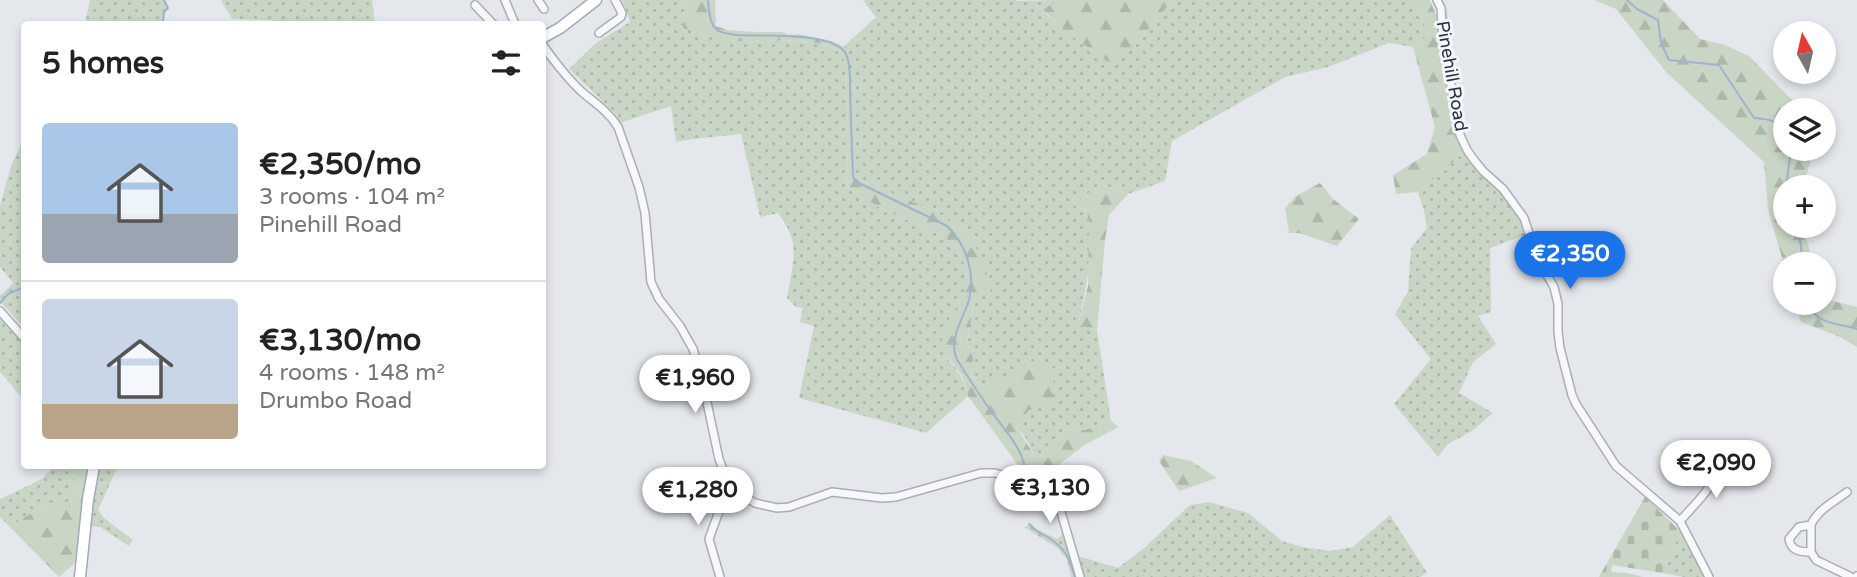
<!DOCTYPE html>
<html lang="en">
<head>
<meta charset="utf-8">
<style>
  body { margin:0; font-family:"Varela Round",sans-serif; background:#f2f2f2; color:#222; height:100vh; display:flex; flex-direction:column; font-size:26px; white-space:nowrap }
  * { box-sizing:border-box; margin:0 }
  p { font-size:23px; color:#767676 }
  .icon { flex:none; width:38px; height:38px; fill:none; stroke:currentColor; stroke-width:2; stroke-linecap:round; stroke-linejoin:round }
  .map { position:relative; flex:1; overflow:hidden }
  .sheet { position:absolute; left:21px; top:21px; width:525px; height:448px; display:flex; flex-direction:column; background:#fff; border-radius:7px; box-shadow:0 4px 10px #0003 }
  .sheet>* { flex:none }
  .needle { width:46px; rotate:352deg }
  .buttons { position:absolute; left:1773px; top:21px; display:grid; gap:14px }
  .buttons a { display:grid; place-items:center; width:63px; height:63px; border-radius:50%; background:#fff; box-shadow:0 4px 10px #0003; font-size:35px }
  .price { position:absolute; translate:-50% -60px; padding:0 16px; border-radius:24px; background:#fff; color:#222; font-size:23px; line-height:46px; filter:drop-shadow(0 2px 4px #0008) }
  .price::after { content:''; position:absolute; left:50%; top:42px; width:21px; height:16px; margin-left:-10px; background:inherit; clip-path:polygon(0 0,100% 0,50% 100%) }
  .price.on { background:#1a73e8; color:#fff }
  ul { padding:0; list-style:none }
  li { display:flex; align-items:center; gap:21px; height:175px; padding:0 21px }
  li+li { border-top:2px solid #e0e0e0 }
  li span { display:grid; place-items:center; flex:none; width:196px; height:140px; border-radius:7px; color:#555 }
  li>.icon { margin-inline-start:auto }
  span .icon { width:84px; height:84px; fill:#fffc; stroke-width:1 }
  li b { font-size:30px }
  h2 { display:flex; justify-content:space-between; align-items:center; height:84px; padding:0 21px; font-size:30px }
  .map>svg:first-child { display:block }
</style>
</head>
<body>
<div class="map">
<svg width="1857" height="577" viewBox="0 0 1857 577">
  <defs>
    <pattern id="grass-dots" width="8" height="8" patternUnits="userSpaceOnUse" patternTransform="scale(1.75)"><rect width="8" height="8" fill="#c9d6c5"/><path d="M2 2h.1M6 6h.1" fill="none" stroke="#adb8ab" stroke-width="1.8" stroke-linecap="round"/></pattern>
    <pattern id="forest-firs" width="22" height="20" patternUnits="userSpaceOnUse" patternTransform="scale(1.75)"><rect width="22" height="20" fill="#c9d6c5"/><path d="M5 1l3.5 6h-7zM16 11l3.5 6h-7z" fill="#adb8ab"/></pattern>
    <pattern id="cemetery-stones" width="16" height="16" patternUnits="userSpaceOnUse" patternTransform="scale(1.75)"><rect width="16" height="16" fill="#c9d6c5"/><path d="M2 7V4a2 2 0 0 1 4 0v3zM10 15v-3a2 2 0 0 1 4 0v3z" fill="#adb8ab"/></pattern>
  </defs>
  <rect width="100%" height="100%" fill="#e4e7ec"/>
  <path fill="url(#grass-dots)" d="M90,0H164L168,8L164,12L163,22L160,24H85Z
    M221,0H372L375,24H278L272,20L232,19Z
    M622,0H686L683,27C696,31 708,36 721,39C760,46 803,32 840,51C848,63 846,79 847,93C848,125 849,155 846,187L886,211L942,235L954,245L966,267L967,283L963,297L950,317L943,356C958,367 963,379 968,396L926,433L799,398L814,326L800,322L803,308L796,307L787,298C793,261 802,245 778,213L760,217L741,134L692,139L676,142L671,106L620,123L617,115L569,69L596,43L630,22Z
    M863,0H1016L1017,1L1058,0L1043,11L1064,30L1106,61L1135,45L1173,0H1411L1416,5L1429,35L1413,47L1389,43L1328,67L1285,77L1172,141L1165,181L1128,194L1100,185L1073,205L1087,211C1094,248 1087,288 1078,324L1097,330L1111,421L1085,430L1065,429L1051,445L1036,458L1025,437L1016,426L1029,410L1012,373L997,382L980,385L971,375L973,358L967,344L975,297L989,281C984,265 979,250 968,237C949,213 882,190 853,177L849,63L843,47L876,17Z
    M24,138V328L0,301V296L13,283L0,267V206L11,166Z
    M1465,152L1501,189L1518,214L1526,235L1490,248L1491,312L1478,316L1496,344L1473,362L1459,393L1493,413L1472,431L1448,444L1438,457L1394,404L1431,359L1395,314L1408,292L1411,248L1427,228L1424,210L1418,192Z
    M0,314L24,342V400L0,372Z
    M54,466H76L73,478L71,520L54,498L10,527L0,517V499L42,479Z
    M99,466H118L98,510L104,518L133,540L129,546L100,527L89,526Z
    M1209,502L1248,513L1282,541L1302,547L1330,551L1353,547L1390,515L1427,573L1420,577H1083L1075,555L1118,568L1144,548L1190,505Z
    M1032,524L1036,529L1057,539L1064,533L1077,577H1071L1067,559L1056,547L1024,527Z
    M1682,533L1689,543L1704,577H1684L1668,574L1666,558Z"/>
  <path fill="url(#forest-firs)" d="M686,0H715L716,26L727,30L756,32H783L788,35L798,34L832,41L843,47L849,63L853,177C887,192 939,208 965,234C981,248 988,273 991,293L975,298L967,343L973,358L971,376L980,385C1003,381 1009,376 1022,358L1054,368L1053,403L1029,410L1016,426L1036,458L1051,445L1065,429L1085,430L1111,421L1119,427L1086,444L1061,463L1060,467L1074,476L1061,477L1054,491L1043,484V477L1037,475L1028,479L968,396L962,376L952,362L943,356L942,341L950,317L963,297L967,283L966,267L954,245L942,235L886,211L846,187C849,155 848,125 847,94C846,79 848,63 840,51C804,32 760,46 720,39C708,36 695,31 683,28Z
    M1058,0H1173L1135,45L1115,63L1106,61L1064,30L1043,10Z
    M1411,0H1430L1436,15L1447,9L1449,51L1465,152L1418,192L1396,194L1393,175L1427,154L1435,127L1413,47L1429,35L1416,5Z
    M1594,0H1663L1700,39L1725,45L1749,56L1802,110H1785V149H1814L1803,187H1785V226H1805L1806,238L1814,264H1785V268L1768,209L1764,162L1666,72L1616,9Z
    M1320,183L1333,199L1359,219L1337,246L1299,233H1289L1285,208L1296,196Z
    M1100,185L1128,194L1109,215L1105,240L1097,330L1078,325L1088,286L1089,224L1087,211L1072,205Z
    M1824,296V299L1857,307V347L1840,337L1801,322L1795,303H1824Z
    M1163,455L1191,461L1217,478L1179,491L1159,461Z
    M76,466H87L77,561L59,577L10,527L54,498H60L71,518L73,478Z"/>
  <path fill="url(#cemetery-stones)" d="M1645,497L1682,533L1666,558L1668,574L1612,565L1611,572L1628,573L1643,577H1599Z"/>
  <g fill="none" stroke-linecap="round" stroke-linejoin="round">
    <path stroke="#9fb4cc" stroke-width="2" d="M708,0C709,10 709,23 717,30C723,34 731,34 738,35C761,37 835,31 846,54C851,65 850,80 850,91C851,120 852,149 853,177L855,181L947,226C966,245 976,272 969,300C964,317 949,338 956,357C957,361 962,366 964,371C972,383 980,395 988,407C1001,426 1028,452 1025,477
      M1627,0L1637,9L1658,20L1661,43L1669,60L1719,65L1754,118C1768,119 1776,120 1785,131
      M153,24L163,22L164,12L168,8L164,0
      M1786,187L1791,149
      M1796,226L1801,245L1802,264
      M0,303L8,294L24,287
      M1810,303C1812,324 1841,324 1857,329
      M1029,524C1035,531 1041,533 1049,538C1066,549 1069,558 1075,577"/>
    <defs>
      <path id="minor" d="M505,0L515,24
        M538,0L544,9
        M1437,0L1441,8L1443,42L1460,135L1467,150L1474,160L1483,171L1503,189L1524,218L1537,258L1554,287L1558,304V331L1560,348L1572,395L1576,404L1616,466L1680,521L1709,577
        M475,5L493,24
        M599,33L621,17L622,13L615,0
        M542,44C554,61 567,78 582,92C595,103 609,112 618,127L639,187L645,213L651,282L659,299L680,326L693,349L702,379L719,459L728,483L742,495L755,503L777,508L789,507L832,492L882,498L896,497L981,473H995L1044,488L1052,494L1061,512L1080,577
        M0,311L24,338
        M1847,492C1834,502 1817,510 1811,525L1799,527L1789,539C1791,551 1800,552 1811,552L1816,560L1851,577
        M1680,521C1686,514 1693,507 1699,500C1717,479 1718,466 1750,470
        M1811,552V525
        M720,577L709,539L722,503L734,489
        M1856,577L1857,576"/>
      <path id="major" d="M542,38L560,28L596,0
        M80,577L88,499L94,466"/>
    </defs>
    <use href="#minor" stroke="#a9aeb7" stroke-width="10"/>
    <use href="#major" stroke="#a3abb8" stroke-width="13"/>
    <use href="#minor" stroke="#f7f8fa" stroke-width="7"/>
    <use href="#major" stroke="#fff" stroke-width="10"/>
  </g>
  <g text-anchor="middle" stroke-width="6" stroke-linejoin="round" paint-order="stroke">
    <g font-size="18" fill="#2b3445" stroke="#f4f6f9">
      <text transform="translate(1452 76) rotate(80)" y="6">Pinehill Road</text>
    </g>
  </g>
</svg>
<div class="buttons">
<a><svg class="needle" viewBox="-14 -14 28 28"><path d="M0-13l5 13h-10z" fill="#e53935"/><path d="M0 13l5-13h-10z" fill="#767676"/></svg></a>
<a><svg class="icon" aria-label="layers" viewBox="0 0 24 24"><path d="M12 4l9 5-9 5-9-5zM3 14l9 5 9-5"/></svg></a>
<a>+</a>
<a>−</a>
</div>
<b class="price on" style="left:1570px;top:291px">€2,350</b>
<b class="price" style="left:695px;top:415px">€1,960</b>
<b class="price" style="left:1716px;top:500px">€2,090</b>
<b class="price" style="left:1050px;top:525px">€3,130</b>
<b class="price" style="left:698px;top:527px">€1,280</b>
<section class="sheet">
<h2>5 homes<svg class="icon" aria-label="filters" viewBox="0 0 24 24"><path d="M4 7h16M4 17h16"/><circle cx="9" cy="7" r="2"/><circle cx="15" cy="17" r="2"/></svg></h2>
<ul>
<li><span style="background:linear-gradient(#a9c7e8 65%,#9aa5b1 0)"><svg class="icon" aria-label="home" viewBox="0 0 24 24"><path d="M3 11l9-7 9 7M6 9v11h12V9"/></svg></span><div><b>€2,350/mo</b><p>3 rooms · 104 m²</p><p>Pinehill Road</p></div></li>
<li><span style="background:linear-gradient(#c9d6e8 75%,#b9a48a 0)"><svg class="icon" aria-label="home" viewBox="0 0 24 24"><path d="M3 11l9-7 9 7M6 9v11h12V9"/></svg></span><div><b>€3,130/mo</b><p>4 rooms · 148 m²</p><p>Drumbo Road</p></div></li>
</ul>
</section>
</div>
</body>
</html>
